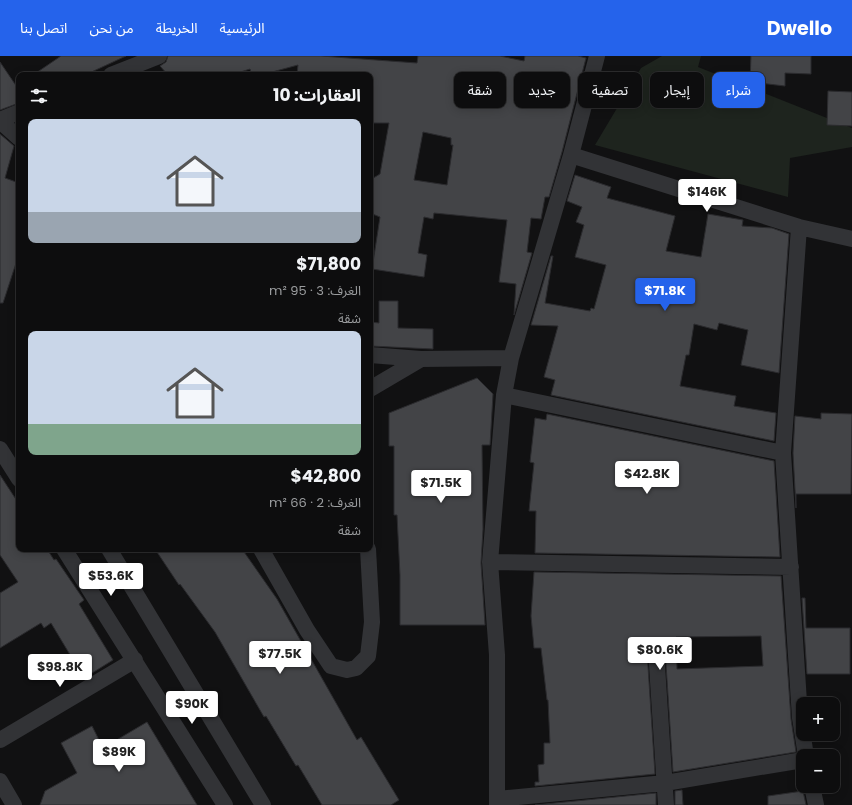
<!DOCTYPE html>
<html lang="ar">
<head>
<meta charset="utf-8">
<style>
  body { margin:0; font-family:Poppins,"Noto Sans Arabic",sans-serif; background:#161617; color:#f1f3f6; direction:rtl; height:100vh; display:flex; flex-direction:column; font-size:15px; white-space:nowrap }
  * { box-sizing:border-box; margin:0 }
  p { font-size:13px; color:#9a9c9e }
  .icon { flex:none; width:22px; height:22px; fill:none; stroke:currentColor; stroke-width:2; stroke-linecap:round; stroke-linejoin:round }
  .map { position:relative; flex:1; overflow:hidden; direction:ltr }
  .drawer { position:absolute; left:16px; top:16px; width:357px; height:480px; display:flex; flex-direction:column; background:#0d0d0e; border-radius:8px; box-shadow:0 2px 10px #0003,0 0 0 1px #2d2d2e; direction:rtl }
  .drawer>* { flex:none }
  .top-card { position:absolute; left:385px; top:16px; width:380px; height:36px; direction:rtl; display:flex; gap:8px }
  .tools { position:absolute; left:796px; top:641px; display:grid; gap:8px }
  .tools a { display:grid; place-items:center; width:44px; height:44px; border-radius:8px; background:#0d0d0e; box-shadow:0 2px 10px #0003,0 0 0 1px #2d2d2e; font-size:20px }
  .price { position:absolute; translate:-50% -34px; padding:0 9px; border-radius:4px; background:#fff; color:#222; font-size:13px; line-height:26px; filter:drop-shadow(0 1px 2px #0008) }
  .price::after { content:''; position:absolute; left:50%; top:24px; width:12px; height:9px; margin-left:-6px; background:inherit; clip-path:polygon(0 0,100% 0,50% 100%) }
  .price.current { background:#2563eb; color:#fff }
  ul { padding:0; list-style:none }
  li { display:grid; align-content:center; gap:8px; height:212px; padding:0 12px }
  li span { display:grid; place-items:center; height:124px; border-radius:8px; color:#555 }
  li>.icon { margin-inline-start:auto }
  span .icon { width:72px; height:72px; fill:#fffc; stroke-width:1 }
  li b { font-size:17px }
  h2 { display:flex; justify-content:space-between; align-items:center; height:48px; padding:0 12px; font-size:17px }
  .tag { padding:0 14px; border-radius:8px; background:#0d0d0e; box-shadow:0 2px 10px #0003,0 0 0 1px #2d2d2e; font-size:14px; line-height:36px }
  .tag.current { background:#2563eb; color:#fff }
  header { display:flex; align-items:center; gap:24px; box-sizing:border-box; height:56px; padding:0 20px; background:#2563eb; color:#fff }
  header strong { font-size:19px }
  nav { display:flex; gap:22px; margin-inline-start:auto; font-size:14px }
  .map>svg:first-child { display:block }
</style>
</head>
<body>
<header>
<strong>Dwello</strong>
<nav><a>الرئيسية</a><a>الخريطة</a><a>من نحن</a><a>اتصل بنا</a></nav>
</header>
<div class="map">
<svg width="852" height="749" viewBox="0 0 852 749">
  <rect width="100%" height="100%" fill="#111112"/>
  <path fill="#1e241e" d="M662,0H701L698,11L852,72V91L790,102L788,141L595,89L641,12Z"/>
  <path fill="#434447" stroke="#2b2b2e" fill-rule="evenodd" d="M61,0H126L85,19H33Z
    M168,0H321L417,7L418,0H500L524,5L525,0H578L586,2L562,96L549,141H545L541,163L531,162L527,196L532,197L514,259L516,228L499,226L507,164L434,157L433,163L424,161L418,197L427,199L424,221L372,213L380,161L370,157V124L380,118L389,67H371L372,19H297L298,9L261,19H252L250,13L231,19H168L160,10L166,6ZM423,76L451,82V89H453L447,129L414,124Z
    M751,0H811V18L785,17V30L750,26Z
    M0,6L19,34V47L0,54Z
    M828,35L852,36V70L827,69Z
    M0,78L14,90L5,122L19,127V198L3,247H0Z
    M575,119L611,131L607,142L675,160L666,195L701,201L708,158L743,164L742,170L772,172L789,178L779,317L741,309L748,274L719,267L717,274L694,268L689,299H686L680,330L736,340L734,350L776,357L774,385L551,339L555,324L544,321L558,270L531,269L551,200H553L545,247L590,255L591,252L594,253L606,209L575,201L584,169L576,166L582,151L567,145Z
    M379,245H398V272L433,273V293L370,290V266L379,267Z
    M477,322L493,338L490,389H482L483,473L481,507L485,569H400V519L397,459H394V390H389V357Z
    M821,357L852,358L851,438H796V452L793,397L795,360L821,363Z
    M547,358L774,405L780,501L535,497L536,455H529L534,407L530,406L535,362L546,364Z
    M0,419L19,448V493H47L54,504L56,503L84,544L79,548L113,604L84,622L51,567L44,572L41,567L0,592V537L18,526L0,499Z
    M155,493H242L277,543L357,684L361,681L399,744L391,749H322L298,709L296,710L266,660L264,661L215,576L180,528L179,529Z
    M534,516L781,520L791,663L796,696L673,716L665,593L661,586L655,585L648,589L647,595L655,718L535,730V726H539L538,709L544,708V687H550L548,644H547L541,592H534L531,560ZM761,580L763,610L677,613L676,581Z
    M802,542H805L806,572H850V618H807Z
    M147,666L197,749H40L45,735L77,717L61,687L92,670L103,692Z
    M682,734L683,749H675V735Z
    M803,735L806,749H768V740Z
    M656,737V749H535Z"/>
  <g fill="none" stroke-linecap="round" stroke-linejoin="round">
    <path stroke="#323336" stroke-width="16" d="M111,19L159,0
      M0,64L19,56
      M0,65L19,82
      M571,99L799,171L852,183
      M799,171L783,397L800,662L806,700
      M370,299L421,303L511,302
      M370,333L421,303
      M504,339L783,397
      M0,393L19,423
      M64,493L225,749
      M109,493L263,749
      M261,493L307,574L331,610L347,614L356,612L368,600L372,566L368,493
      M490,506L791,511
      M656,594L666,749
      M0,684L135,604
      M0,725L14,749
      M812,730L816,749
      M497,743L665,727L803,704
      M497,749V599L490,506L504,339L511,302L571,99L597,0"/>
  </g>
</svg>
<div class="tools">
<a>+</a>
<a>−</a>
</div>
<b class="price" style="left:707px;top:157px">$146K</b>
<b class="price current" style="left:665px;top:256px">$71.8K</b>
<b class="price" style="left:647px;top:439px">$42.8K</b>
<b class="price" style="left:441px;top:448px">$71.5K</b>
<b class="price" style="left:111px;top:541px">$53.6K</b>
<b class="price" style="left:660px;top:615px">$80.6K</b>
<b class="price" style="left:280px;top:619px">$77.5K</b>
<b class="price" style="left:60px;top:632px">$98.8K</b>
<b class="price" style="left:192px;top:669px">$90K</b>
<b class="price" style="left:119px;top:717px">$89K</b>
<div class="top-card">
<a class="tag current">شراء</a>
<a class="tag">إيجار</a>
<a class="tag">تصفية</a>
<a class="tag">جديد</a>
<a class="tag">شقة</a>
</div>
<section class="drawer">
<h2>العقارات: 10<svg class="icon" aria-label="filters" viewBox="0 0 24 24"><path d="M4 7h16M4 17h16"/><circle cx="9" cy="7" r="2"/><circle cx="15" cy="17" r="2"/></svg></h2>
<ul>
<li><span style="background:linear-gradient(#c9d6e8 75%,#9aa5b1 0)"><svg class="icon" aria-label="home" viewBox="0 0 24 24"><path d="M3 11l9-7 9 7M6 9v11h12V9"/></svg></span><div><b>$71,800</b><p>الغرف: 3 · 95 m²</p><p>شقة</p></div></li>
<li><span style="background:linear-gradient(#c9d6e8 75%,#7fa58c 0)"><svg class="icon" aria-label="home" viewBox="0 0 24 24"><path d="M3 11l9-7 9 7M6 9v11h12V9"/></svg></span><div><b>$42,800</b><p>الغرف: 2 · 66 m²</p><p>شقة</p></div></li>
</ul>
</section>
</div>
</body>
</html>
